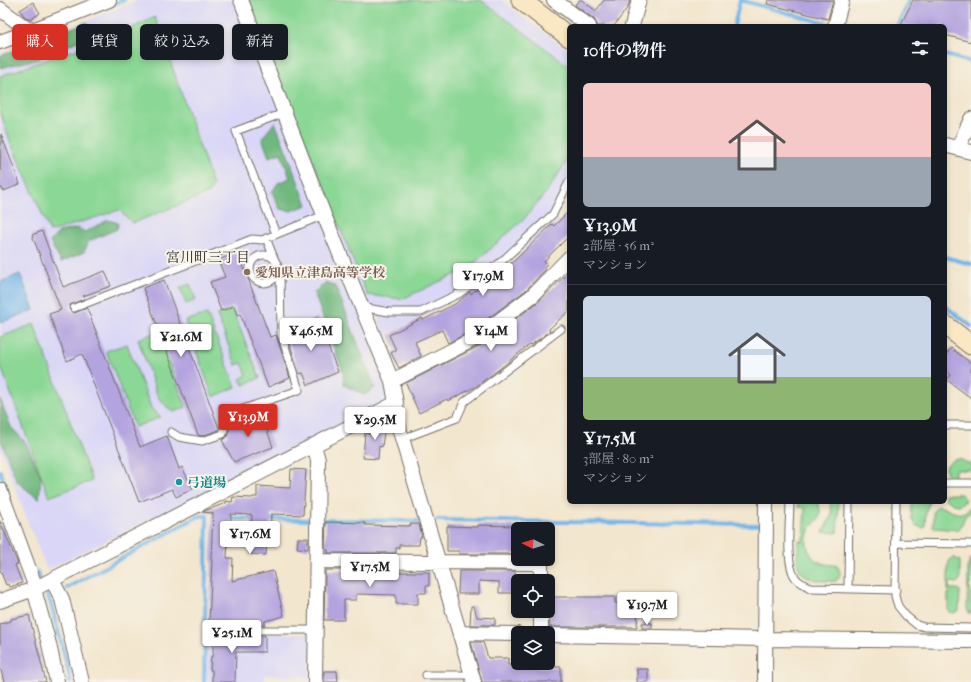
<!DOCTYPE html>
<html lang="ja">
<head>
<meta charset="utf-8">
<style>
  body { margin:0; font-family:"IM FELL French Canon","Noto Serif JP",serif; background:#20242c; color:#f1f3f6; height:100vh; display:flex; flex-direction:column; font-size:15px; white-space:nowrap }
  * { box-sizing:border-box; margin:0 }
  p { font-size:13px; color:#9ea1a6 }
  .icon { flex:none; width:22px; height:22px; fill:none; stroke:currentColor; stroke-width:2; stroke-linecap:round; stroke-linejoin:round }
  .map { position:relative; flex:1; overflow:hidden }
  .sheet { position:absolute; left:567px; top:24px; width:380px; height:480px; display:flex; flex-direction:column; background:#171b24; border-radius:6px; box-shadow:0 2px 6px #0003 }
  .sheet>* { flex:none }
  .guide { position:absolute; left:12px; top:24px; width:380px; height:36px; display:flex; gap:8px }
  .needle { width:26px; rotate:275deg }
  .fabs { position:absolute; left:511px; top:522px; display:grid; gap:8px }
  .fabs a { display:grid; place-items:center; width:44px; height:44px; border-radius:6px; background:#171b24; box-shadow:0 2px 6px #0003; font-size:20px }
  .price { position:absolute; translate:-50% -34px; padding:0 9px; border-radius:4px; background:#fff; color:#222; font-size:13px; line-height:26px; filter:drop-shadow(0 1px 2px #0008) }
  .price::after { content:''; position:absolute; left:50%; top:24px; width:12px; height:9px; margin-left:-6px; background:inherit; clip-path:polygon(0 0,100% 0,50% 100%) }
  .price.active { background:#d93025; color:#fff }
  ul { padding:0; list-style:none }
  li { display:grid; align-content:center; gap:8px; height:212px; padding:0 16px }
  li+li { border-top:1px solid #363941 }
  li span { display:grid; place-items:center; height:124px; border-radius:6px; color:#555 }
  li>.icon { margin-inline-start:auto }
  span .icon { width:72px; height:72px; fill:#fffc; stroke-width:1 }
  li b { font-size:17px }
  h2 { display:flex; justify-content:space-between; align-items:center; height:48px; padding:0 16px; font-size:17px }
  .chip { padding:0 14px; border-radius:6px; background:#171b24; box-shadow:0 2px 6px #0003; font-size:14px; line-height:36px }
  .chip.active { background:#d93025; color:#fff }
  .map>svg:first-child { display:block }
</style>
</head>
<body>
<div class="map">
<svg width="971" height="682" viewBox="0 0 971 682">
  <rect width="100%" height="100%" fill="#f7f3e8"/>
  <filter id="ink" filterUnits="userSpaceOnUse"><feTurbulence type="fractalNoise" baseFrequency=".025" numOctaves="2"/><feDisplacementMap in="SourceGraphic" scale="8" xChannelSelector="R" yChannelSelector="G"/><feConvolveMatrix kernelMatrix="1 2 1 2 8 2 1 2 1" color-interpolation-filters="sRGB"/></filter>
  <filter id="wash" filterUnits="userSpaceOnUse"><feTurbulence type="fractalNoise" baseFrequency=".012" numOctaves="4" result="noise"/><feDisplacementMap in="SourceGraphic" scale="16" xChannelSelector="R" yChannelSelector="G"/><feGaussianBlur stdDeviation="0.9" result="paint"/><feColorMatrix in="noise" values="0 0 0 0 0 0 0 0 0 0 0 0 0 0 0 0 0 1.4 0 .05"/><feComposite in="paint" operator="in"/></filter>
  <g filter="url(#wash)">
    <rect width="100%" height="100%" fill="#f3e6ce"/>
    <path fill="#d9d6f7" d="M139,0H501L569,51V193L556,216L529,245L457,299L384,336L376,313L362,318L388,388V398L386,403L47,570L0,450V54Z
      M206,634H312L310,677L264,675V682H206Z"/>
    <path fill="#8bd795" stroke="#5b8160" d="M248,0H481L569,66V158L547,191L524,219L469,268L402,299L367,295Z
      M155,17L213,185L209,193L133,223L119,210L50,232L10,141L0,112V76L117,35Z
      M190,284L196,300L186,304L180,288Z
      M232,309L260,378L243,385L240,379L247,375L242,363L236,365L217,315Z
      M207,314L236,387L213,397L185,321Z
      M34,324L92,481L49,497L0,364V337Z
      M157,332L186,407L174,412L168,408L158,397L138,339Z
      M127,344L152,410L161,417L135,427L106,351Z
      M960,459L971,465V470H955V476L947,474C943,465 951,459 960,459Z
      M945,494H961L965,498L964,502L959,505L953,504L945,499Z
      M799,502L818,503C820,508 821,512 819,518C817,521 813,524 811,527C803,539 807,556 819,562C825,565 832,564 837,566C841,571 841,576 836,581C820,582 798,580 797,560C797,554 798,547 798,541H803L805,508L798,507Z
      M830,502H839L837,533L823,532L832,514Z
      M912,502H930L926,510L925,526L924,528C908,526 912,514 912,502Z
      M971,505V512C961,517 964,525 958,530L935,528L933,526V512L937,506C951,508 960,522 971,505Z
      M952,558H955L960,561V580L957,583L950,582L949,589H957L960,591L959,610L954,613L949,612L948,610V566L949,561Z
      M970,559H971V583H970L969,589H971V614L969,613L967,609L968,566Z"/>
    <path fill="#70b87e" stroke="#4e7254" d="M87,22L93,34L38,59L0,68V56Z
      M275,122L307,205L291,211L280,209L272,192L278,183L290,178L281,153L269,157L262,138Z
      M108,220L118,223L117,229L89,241L84,252L61,262L50,242L59,232L78,228L85,232Z
      M326,282L336,287L375,388L364,395L344,385L343,372L314,293Z
      M0,399L11,427L26,443L41,477L39,499L17,482L0,438Z"/>
    <path fill="#73b6e9" stroke="#4f708a" d="M20,274L34,310L0,323V282Z"/>
    <g fill="none" stroke-linecap="round" stroke-linejoin="round">
      <path stroke="#73b6e9" stroke-width="4" d="M740,0L832,25
        M110,5L124,0
        M734,26L740,0
        M897,26L909,0
        M945,55L971,62
        M945,257L971,264
        M945,306L971,326
        M0,471L7,490
        M227,518L256,519
        M267,519L312,520
        M322,520L422,521
        M437,520L762,525
        M37,572L51,604L68,669L70,682
        M67,588L199,516H207L204,682"/>
    </g>
    <g id="blocks">
      <path fill="#b3a3df" d="M579,0H582L596,11L604,0H630L628,7L614,26H598L594,19L575,5Z
        M768,0H833L828,19L767,4Z
        M913,0H971V42L945,35V26H911L901,24Z
        M33,2L40,13L30,20L24,16L20,10Z
        M1,134L20,184L4,191L2,188L0,189Z
        M569,211V236L544,261L547,264L544,267L546,269L526,290L471,331L448,343L442,330L415,342L421,356L399,368L391,353L396,350L389,335L422,318L423,320L455,304L470,292L471,294L513,262L552,224L554,226Z
        M42,231L63,287L105,271L111,286L83,296L84,299L70,305L69,309L74,313L87,308L140,447L167,436L179,469L182,467L193,489L176,497L172,489L139,502L82,354L67,361L49,314L61,310L32,235Z
        M238,252L270,337L276,335L290,378L268,387L240,314L237,315L234,306L221,311L210,282L225,277L218,260Z
        M569,272V311L549,329L550,331L531,345L530,344L502,367L475,387L448,401L447,399L419,413L406,383L481,345L537,303Z
        M164,280L219,428V430L202,436L198,435L143,288Z
        M317,318L338,372L308,385L303,373L299,374L286,331Z
        M951,348L971,363V398L947,380L951,375L945,370V356Z
        M261,413L273,447L234,462L222,440L227,437L231,424Z
        M387,421L390,422L391,432H384L382,447L379,446L378,459L363,458L365,433L370,434L371,428L381,429L382,423Z
        M291,469L306,470L303,515L271,514L270,538H267L266,555L250,554L252,515L231,514L230,537H228L227,558H233L232,581L273,571L284,616L265,621V625H213V622H209L212,560H211L213,513L202,512L226,503V501L232,502L233,497L252,498L253,497H257V486L290,488Z
        M0,521L18,564L15,565L22,583L10,587L8,584L6,585L0,570Z
        M326,522L365,523V525L410,526V524H419L422,537H420L419,545H399V548H396V553H328V550H325Z
        M478,525L518,526V554H459V551H447V526L478,527Z
        M298,538H308V549L297,548Z
        M325,570H396V572H429V586H426V593H418V604H396V595L356,594V600H344V620H324Z
        M459,571H515V578H518L517,593H499V582L479,581V594H458Z
        M548,597H615V603L638,604L637,627H550Z
        M471,606H474L477,617L495,618V625H470Z
        M29,615L46,682H4L0,667V624L11,621V619Z
        M642,623H652V628H642Z
        M213,635H265V652H236L235,682H212V670H210L211,656H213Z
        M471,642H483L488,658H508V665H527V667H561V682H482Z
        M637,669H648V682H637Z
        M324,671H337L338,682H324Z"/>
    </g>
  </g>
  <g filter="url(#ink)">
    <use href="#blocks" fill-opacity="0" stroke="#716c64" stroke-width="1"/>
    <g fill="none" stroke-linecap="round" stroke-linejoin="round">
      <defs>
        <path id="lane" d="M276,234L236,131L284,113
          M250 269a14 14 0 1 1 28 0a14 14 0 1 1-28 0Z
          M361,307L389,312H421L460,293L502,261L553,214L569,182
          M74,308L247,241L252,239L262,240L324,215
          M945,425H971
          M171,432L179,437L202,441L223,434L225,425L231,413L299,390L281,334L280,273L266,238
          M402,439L457,418L464,402L561,329
          M945,483H971
          M790,502C790,519 785,564 795,577C798,582 804,584 810,588L896,590
          M896,502L895,596L898,606L906,616L917,625L924,627L971,628
          M896,543L971,544
          M848,589L849,502
          M209,630H316
          M426,675H472"/>
        <path id="street" d="M241,0L324,215L392,381L396,403L399,428L474,682
          M554,0L589,26
          M0,9L30,31L109,0
          M632,26L639,0
          M835,26L842,0
          M0,42L30,31
          M945,145L971,152
          M958,148L971,119
          M392,381L476,338L532,296L569,258
          M314,445L318,460L315,682
          M0,490L36,588
          M317,561L541,563V581
          M52,580L62,599L82,682
          M34,589L49,644L57,682
          M0,601L34,589L396,403
          M460,633L518,634
          M541,633V611
          M548,635L765,639L971,641
          M765,682L766,502"/>
        <path id="secondary" d="M521,0L569,37
          M945,325L971,345"/>
      </defs>
      <use href="#lane" stroke="#716c64" stroke-width="9"/>
      <use href="#street" stroke="#716c64" stroke-width="16"/>
      <use href="#secondary" stroke="#716c64" stroke-width="21"/>
      <use href="#lane" stroke="#fff" stroke-width="7"/>
      <use href="#street" stroke="#fff" stroke-width="14"/>
      <use href="#secondary" stroke="#fae7c3" stroke-width="19"/>
    </g>
  </g>
  <circle fill="#8d6e63" stroke="#f7f3e8" stroke-width="1.5" cx="247" cy="272" r="4"/>
  <circle fill="#0f9aa8" stroke="#f7f3e8" stroke-width="1.5" cx="179" cy="482" r="4"/>
  <g text-anchor="middle" stroke-width="4" stroke-linejoin="round" paint-order="stroke">
    <g font-size="13" font-weight="bold" fill="#785e54" stroke="#f7f3e8" text-anchor="start">
      <text x="255" y="277">愛知県立津島高等学校</text>
    </g>
    <g font-size="13" font-weight="bold" fill="#0d838f" stroke="#f7f3e8" text-anchor="start">
      <text x="187" y="487">弓道場</text>
    </g>
    <g font-size="14" fill="#2b2b2b" stroke="#f7f3e8">
      <text x="208" y="262">宮川町三丁目</text>
    </g>
  </g>
</svg>
<div class="fabs">
<a><svg class="needle" viewBox="-14 -14 28 28"><path d="M0-13l5 13h-10z" fill="#e53935"/><path d="M0 13l5-13h-10z" fill="#9ea1a6"/></svg></a>
<a><svg class="icon" aria-label="locate" viewBox="0 0 24 24"><circle cx="12" cy="12" r="6"/><path d="M12 2v4M12 18v4M2 12h4M18 12h4"/></svg></a>
<a><svg class="icon" aria-label="layers" viewBox="0 0 24 24"><path d="M12 4l9 5-9 5-9-5zM3 14l9 5 9-5"/></svg></a>
</div>
<b class="price" style="left:483px;top:297px">¥17.9M</b>
<b class="price" style="left:311px;top:352px">¥46.5M</b>
<b class="price" style="left:491px;top:352px">¥14M</b>
<b class="price" style="left:181px;top:358px">¥21.6M</b>
<b class="price active" style="left:248px;top:438px">¥13.9M</b>
<b class="price" style="left:375px;top:441px">¥29.5M</b>
<b class="price" style="left:250px;top:555px">¥17.6M</b>
<b class="price" style="left:370px;top:588px">¥17.5M</b>
<b class="price" style="left:647px;top:626px">¥19.7M</b>
<b class="price" style="left:232px;top:654px">¥25.1M</b>
<div class="guide">
<a class="chip active">購入</a>
<a class="chip">賃貸</a>
<a class="chip">絞り込み</a>
<a class="chip">新着</a>
</div>
<section class="sheet">
<h2>10件の物件<svg class="icon" aria-label="filters" viewBox="0 0 24 24"><path d="M4 7h16M4 17h16"/><circle cx="9" cy="7" r="2"/><circle cx="15" cy="17" r="2"/></svg></h2>
<ul>
<li><span style="background:linear-gradient(#f6c9c9 60%,#9aa5b1 0)"><svg class="icon" aria-label="home" viewBox="0 0 24 24"><path d="M3 11l9-7 9 7M6 9v11h12V9"/></svg></span><div><b>¥13.9M</b><p>2部屋 · 56 m²</p><p>マンション</p></div></li>
<li><span style="background:linear-gradient(#c9d6e8 65%,#8fb573 0)"><svg class="icon" aria-label="home" viewBox="0 0 24 24"><path d="M3 11l9-7 9 7M6 9v11h12V9"/></svg></span><div><b>¥17.5M</b><p>3部屋 · 80 m²</p><p>マンション</p></div></li>
</ul>
</section>
</div>
</body>
</html>
